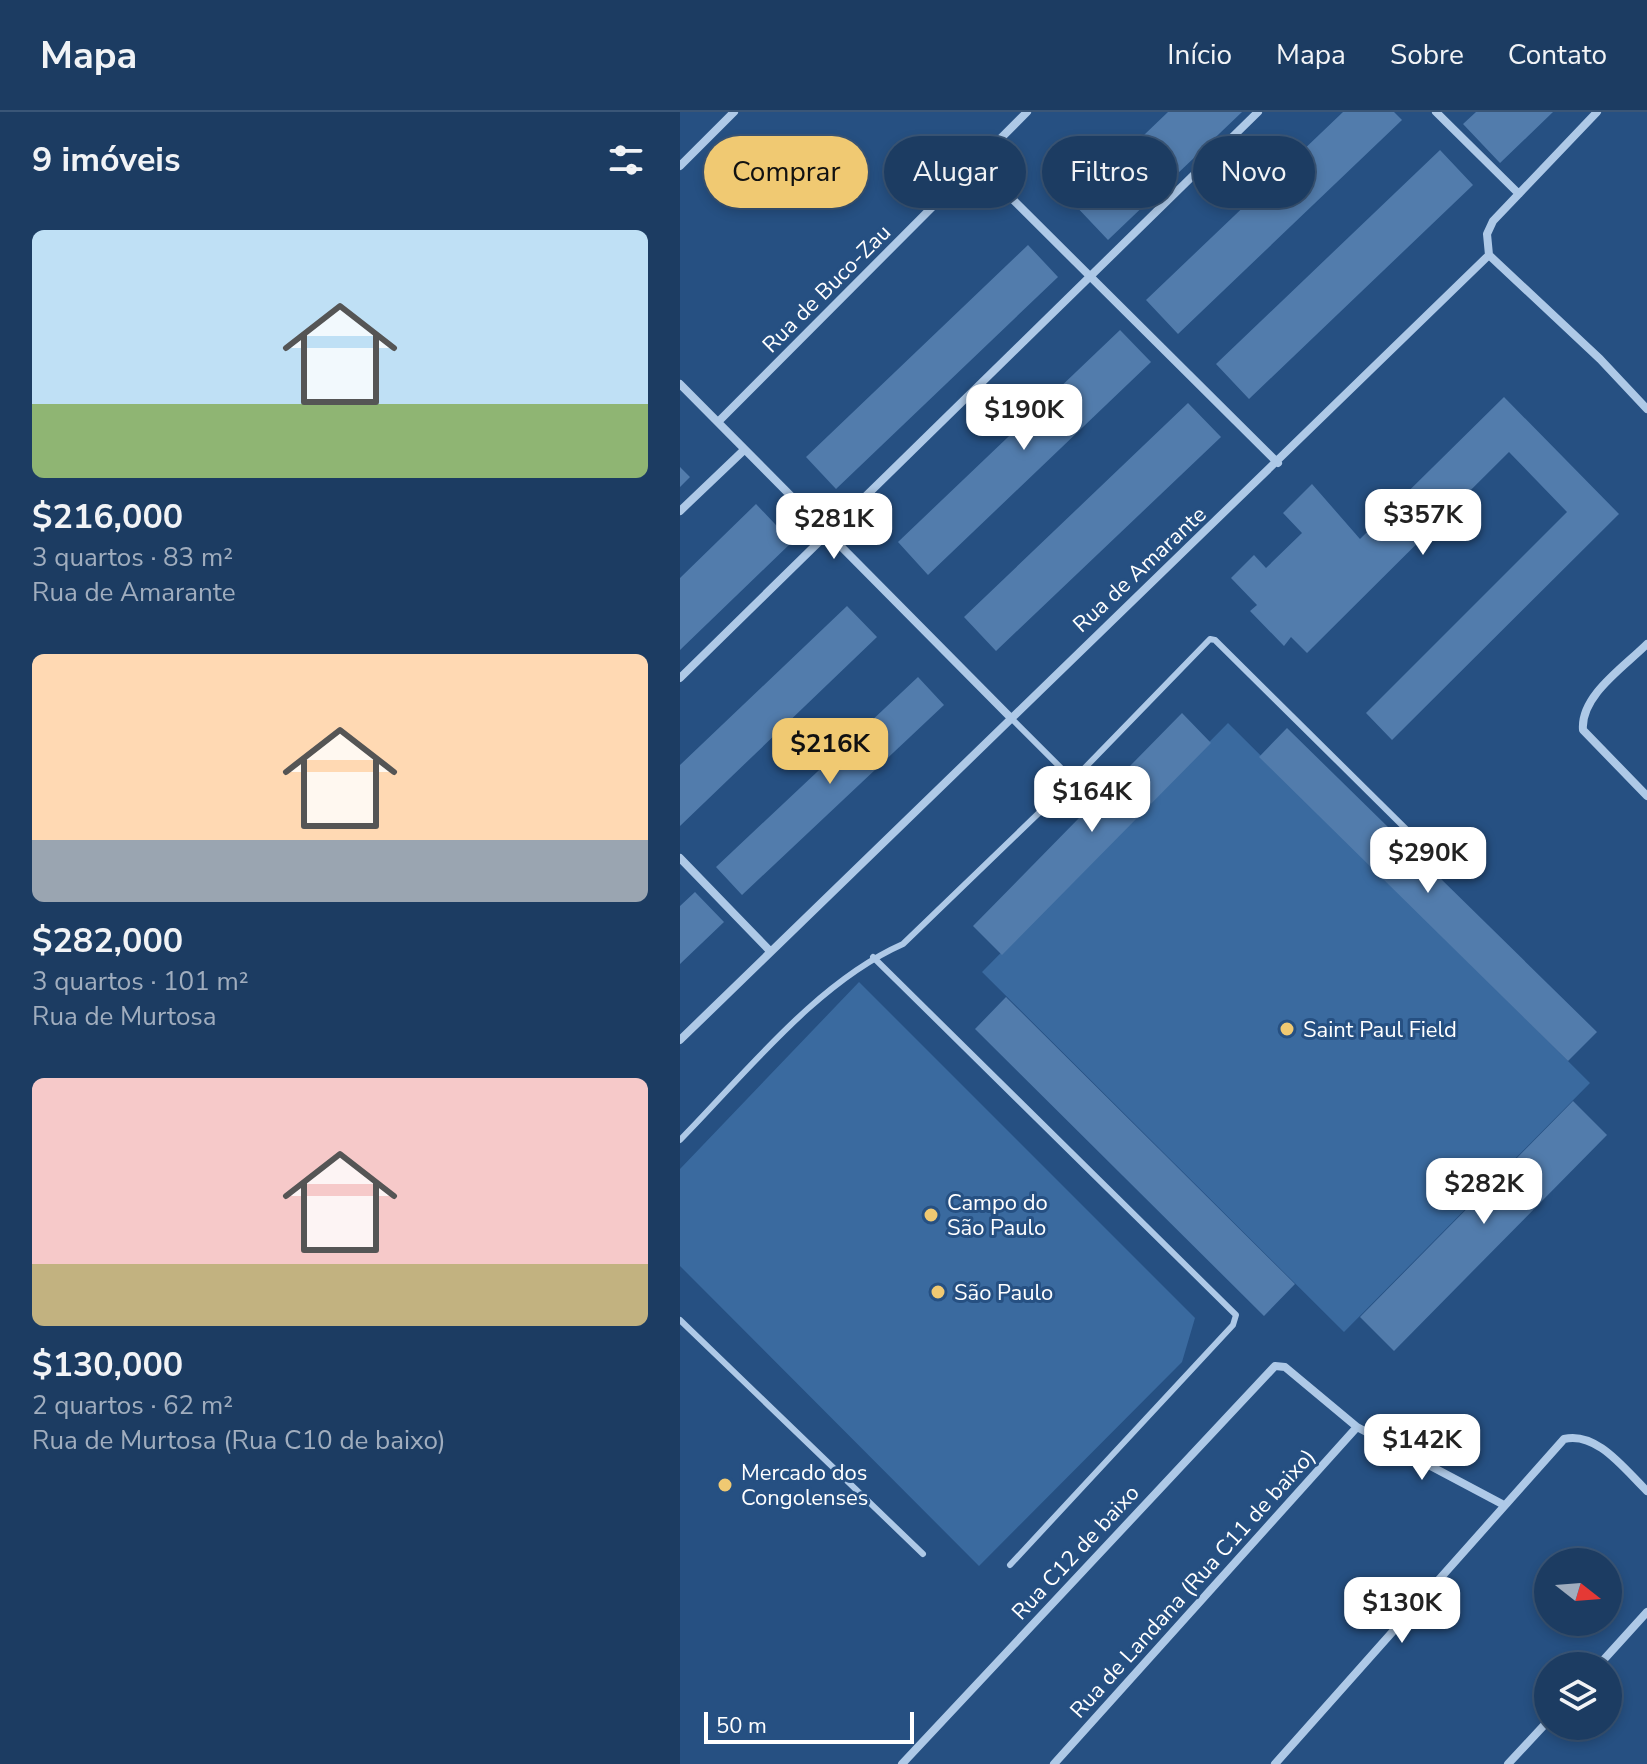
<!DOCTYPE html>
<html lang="pt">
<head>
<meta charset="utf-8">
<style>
  body { margin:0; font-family:"Nunito Sans",sans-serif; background:#29476b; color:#f1f3f6; height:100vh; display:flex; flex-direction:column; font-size:30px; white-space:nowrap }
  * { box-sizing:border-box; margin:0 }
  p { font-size:26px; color:#a0adbe }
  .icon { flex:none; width:44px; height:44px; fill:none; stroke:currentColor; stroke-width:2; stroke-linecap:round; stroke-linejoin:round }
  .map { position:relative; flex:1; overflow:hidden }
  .details { display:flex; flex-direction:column; background:#1c3c62; width:680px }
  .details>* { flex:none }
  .top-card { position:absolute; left:24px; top:24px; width:760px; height:72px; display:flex; gap:16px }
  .needle { width:52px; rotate:107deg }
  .controls { position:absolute; left:854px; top:1436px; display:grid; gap:16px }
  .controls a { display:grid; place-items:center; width:88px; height:88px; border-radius:50%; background:#1c3c62; box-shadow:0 4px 12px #0003,0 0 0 2px #3a5677; font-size:40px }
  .scale { position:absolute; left:24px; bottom:20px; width:210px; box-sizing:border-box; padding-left:8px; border:4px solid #fff; border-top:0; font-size:22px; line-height:28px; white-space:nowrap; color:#fff; -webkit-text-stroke:6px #265082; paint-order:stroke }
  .price { position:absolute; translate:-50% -68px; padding:0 18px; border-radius:16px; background:#fff; color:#222; font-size:26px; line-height:52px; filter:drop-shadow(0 2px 4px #0008) }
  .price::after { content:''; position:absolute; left:50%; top:48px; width:24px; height:18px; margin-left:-12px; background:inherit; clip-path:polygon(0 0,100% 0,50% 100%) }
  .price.on { background:#f0c972; color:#111 }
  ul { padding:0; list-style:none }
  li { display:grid; align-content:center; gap:16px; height:424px; padding:0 32px }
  li span { display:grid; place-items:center; height:248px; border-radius:12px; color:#555 }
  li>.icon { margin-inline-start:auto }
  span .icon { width:144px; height:144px; fill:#fffc; stroke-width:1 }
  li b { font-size:34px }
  h2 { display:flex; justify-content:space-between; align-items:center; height:96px; padding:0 32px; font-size:34px }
  .chip { padding:0 28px; border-radius:36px; background:#1c3c62; box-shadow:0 4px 12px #0003,0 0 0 2px #3a5677; font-size:28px; line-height:72px }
  .chip.on { background:#f0c972; color:#111 }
  header { display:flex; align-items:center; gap:48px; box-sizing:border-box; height:112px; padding:0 40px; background:#1c3c62; border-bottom:2px solid #3a5677 }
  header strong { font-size:38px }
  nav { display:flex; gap:44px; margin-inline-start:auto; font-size:28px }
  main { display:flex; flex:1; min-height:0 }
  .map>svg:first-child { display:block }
</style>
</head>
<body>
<header>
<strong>Mapa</strong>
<nav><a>Início</a><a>Mapa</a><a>Sobre</a><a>Contato</a></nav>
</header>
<main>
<section class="details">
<h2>9 imóveis<svg class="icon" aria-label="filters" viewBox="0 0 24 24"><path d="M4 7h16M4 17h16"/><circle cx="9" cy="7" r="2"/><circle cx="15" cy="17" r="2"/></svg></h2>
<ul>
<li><span style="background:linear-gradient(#bfe0f5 70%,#8fb573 0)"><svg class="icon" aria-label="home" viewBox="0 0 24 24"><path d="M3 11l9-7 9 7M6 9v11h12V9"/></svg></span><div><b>$216,000</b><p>3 quartos · 83 m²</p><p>Rua de Amarante</p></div></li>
<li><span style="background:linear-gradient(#ffd9b3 75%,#9aa5b1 0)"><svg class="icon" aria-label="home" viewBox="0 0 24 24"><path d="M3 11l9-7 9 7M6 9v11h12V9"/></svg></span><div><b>$282,000</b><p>3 quartos · 101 m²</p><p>Rua de Murtosa</p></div></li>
<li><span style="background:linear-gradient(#f6c9c9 75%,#c2b280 0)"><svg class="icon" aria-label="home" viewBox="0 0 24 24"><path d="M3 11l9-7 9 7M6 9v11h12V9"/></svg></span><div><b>$130,000</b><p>2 quartos · 62 m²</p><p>Rua de Murtosa (Rua C10 de baixo)</p></div></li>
</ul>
</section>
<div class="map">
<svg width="967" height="1652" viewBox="0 0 967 1652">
  <rect width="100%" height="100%" fill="#265082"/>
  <path fill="#3a6a9f" d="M548,611L910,971L664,1220L302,860Z
    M179,870L515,1206L502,1250L299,1454L0,1154V1057Z"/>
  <path fill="#527cac" d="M488,0H562L428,128L393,91Z
    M663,0H714L722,8L498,222L466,188Z
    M796,0H873L820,51L783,12Z
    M760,38L793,73L569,287L536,252Z
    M348,133L378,165L156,377L126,345Z
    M440,218L471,250L248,463L218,430Z
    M824,285L939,402L712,628L686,601L887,400L829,340L627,541L611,525L604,534L570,499L577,493L551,466L574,443L586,456L622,421L603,401L632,372L680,427Z
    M508,291L541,325L316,539L284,505Z
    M0,355L10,365L0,375Z
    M76,392L112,430L0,538V466Z
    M167,494L197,525L0,714V653Z
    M238,565L264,593L62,783L36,755Z
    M502,601L531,631L322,843L293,814Z
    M607,616L917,920L888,949L579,645Z
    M15,780L44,810L0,852V794Z
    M326,885L615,1172L584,1204L295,917Z
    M893,989L927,1023L714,1239L680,1205Z"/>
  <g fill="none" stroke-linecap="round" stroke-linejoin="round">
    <path stroke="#aec9e7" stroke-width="6" d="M329,604L393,668
      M193,845L556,1203L553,1213L330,1453
      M0,1028C66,961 137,870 223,832L393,668L530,527L535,528L729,720
      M0,1208L243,1442"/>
    <path stroke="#aec9e7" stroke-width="8" d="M756,0L839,82
      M295,50L598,351
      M0,54L54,0
      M809,143L920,247L967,297
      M809,143L807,122L813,109L917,0
      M0,272L329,604
      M38,310L347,0
      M0,399L64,338
      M967,532C944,555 900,584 903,618L967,684
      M0,566L578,0
      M0,746L90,839
      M0,928L809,143
      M918,1554L967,1500
      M222,1652L595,1254L605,1255L677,1315L824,1393
      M374,1652L677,1315
      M595,1652L884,1327C917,1319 945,1358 967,1379
      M828,1652L868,1609"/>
  </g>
  <g fill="#f0c972" stroke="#265082" stroke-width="3">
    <circle cx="607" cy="917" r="8"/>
    <circle cx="251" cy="1103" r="8"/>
    <circle cx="258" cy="1180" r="8"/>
    <circle cx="45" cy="1373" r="8"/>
  </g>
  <g text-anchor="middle" stroke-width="6" stroke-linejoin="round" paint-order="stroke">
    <g font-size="22" fill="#fff" stroke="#265082">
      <text transform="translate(146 176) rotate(-45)" y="8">Rua de Buco-Zau</text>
      <text transform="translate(459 457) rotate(-43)" y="8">Rua de Amarante</text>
      <text transform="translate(395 1440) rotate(-47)" y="8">Rua C12 de baixo</text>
      <text transform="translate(512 1471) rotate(-48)" y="8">Rua de Landana (Rua C11 de baixo)</text>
    </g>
    <g font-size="22" fill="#fff" stroke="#265082" text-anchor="start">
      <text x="623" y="925">Saint Paul Field</text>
      <text x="267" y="1098">Campo do<tspan x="267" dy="25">São Paulo</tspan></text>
      <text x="274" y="1188">São Paulo</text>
      <text x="61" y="1368">Mercado dos<tspan x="61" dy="25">Congolenses</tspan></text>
    </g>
  </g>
</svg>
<div class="controls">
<a><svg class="needle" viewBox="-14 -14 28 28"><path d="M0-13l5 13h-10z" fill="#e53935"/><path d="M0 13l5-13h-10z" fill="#a0adbe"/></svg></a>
<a><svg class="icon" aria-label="layers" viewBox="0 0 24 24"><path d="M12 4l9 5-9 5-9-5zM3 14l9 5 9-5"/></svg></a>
</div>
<div class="scale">50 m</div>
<b class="price" style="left:344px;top:340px">$190K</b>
<b class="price" style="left:743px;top:445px">$357K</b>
<b class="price" style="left:154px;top:449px">$281K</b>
<b class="price on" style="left:150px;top:674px">$216K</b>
<b class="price" style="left:412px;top:722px">$164K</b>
<b class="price" style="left:748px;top:783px">$290K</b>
<b class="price" style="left:804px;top:1114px">$282K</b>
<b class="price" style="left:742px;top:1370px">$142K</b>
<b class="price" style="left:722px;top:1533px">$130K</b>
<div class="top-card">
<a class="chip on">Comprar</a>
<a class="chip">Alugar</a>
<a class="chip">Filtros</a>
<a class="chip">Novo</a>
</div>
</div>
</main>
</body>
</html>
